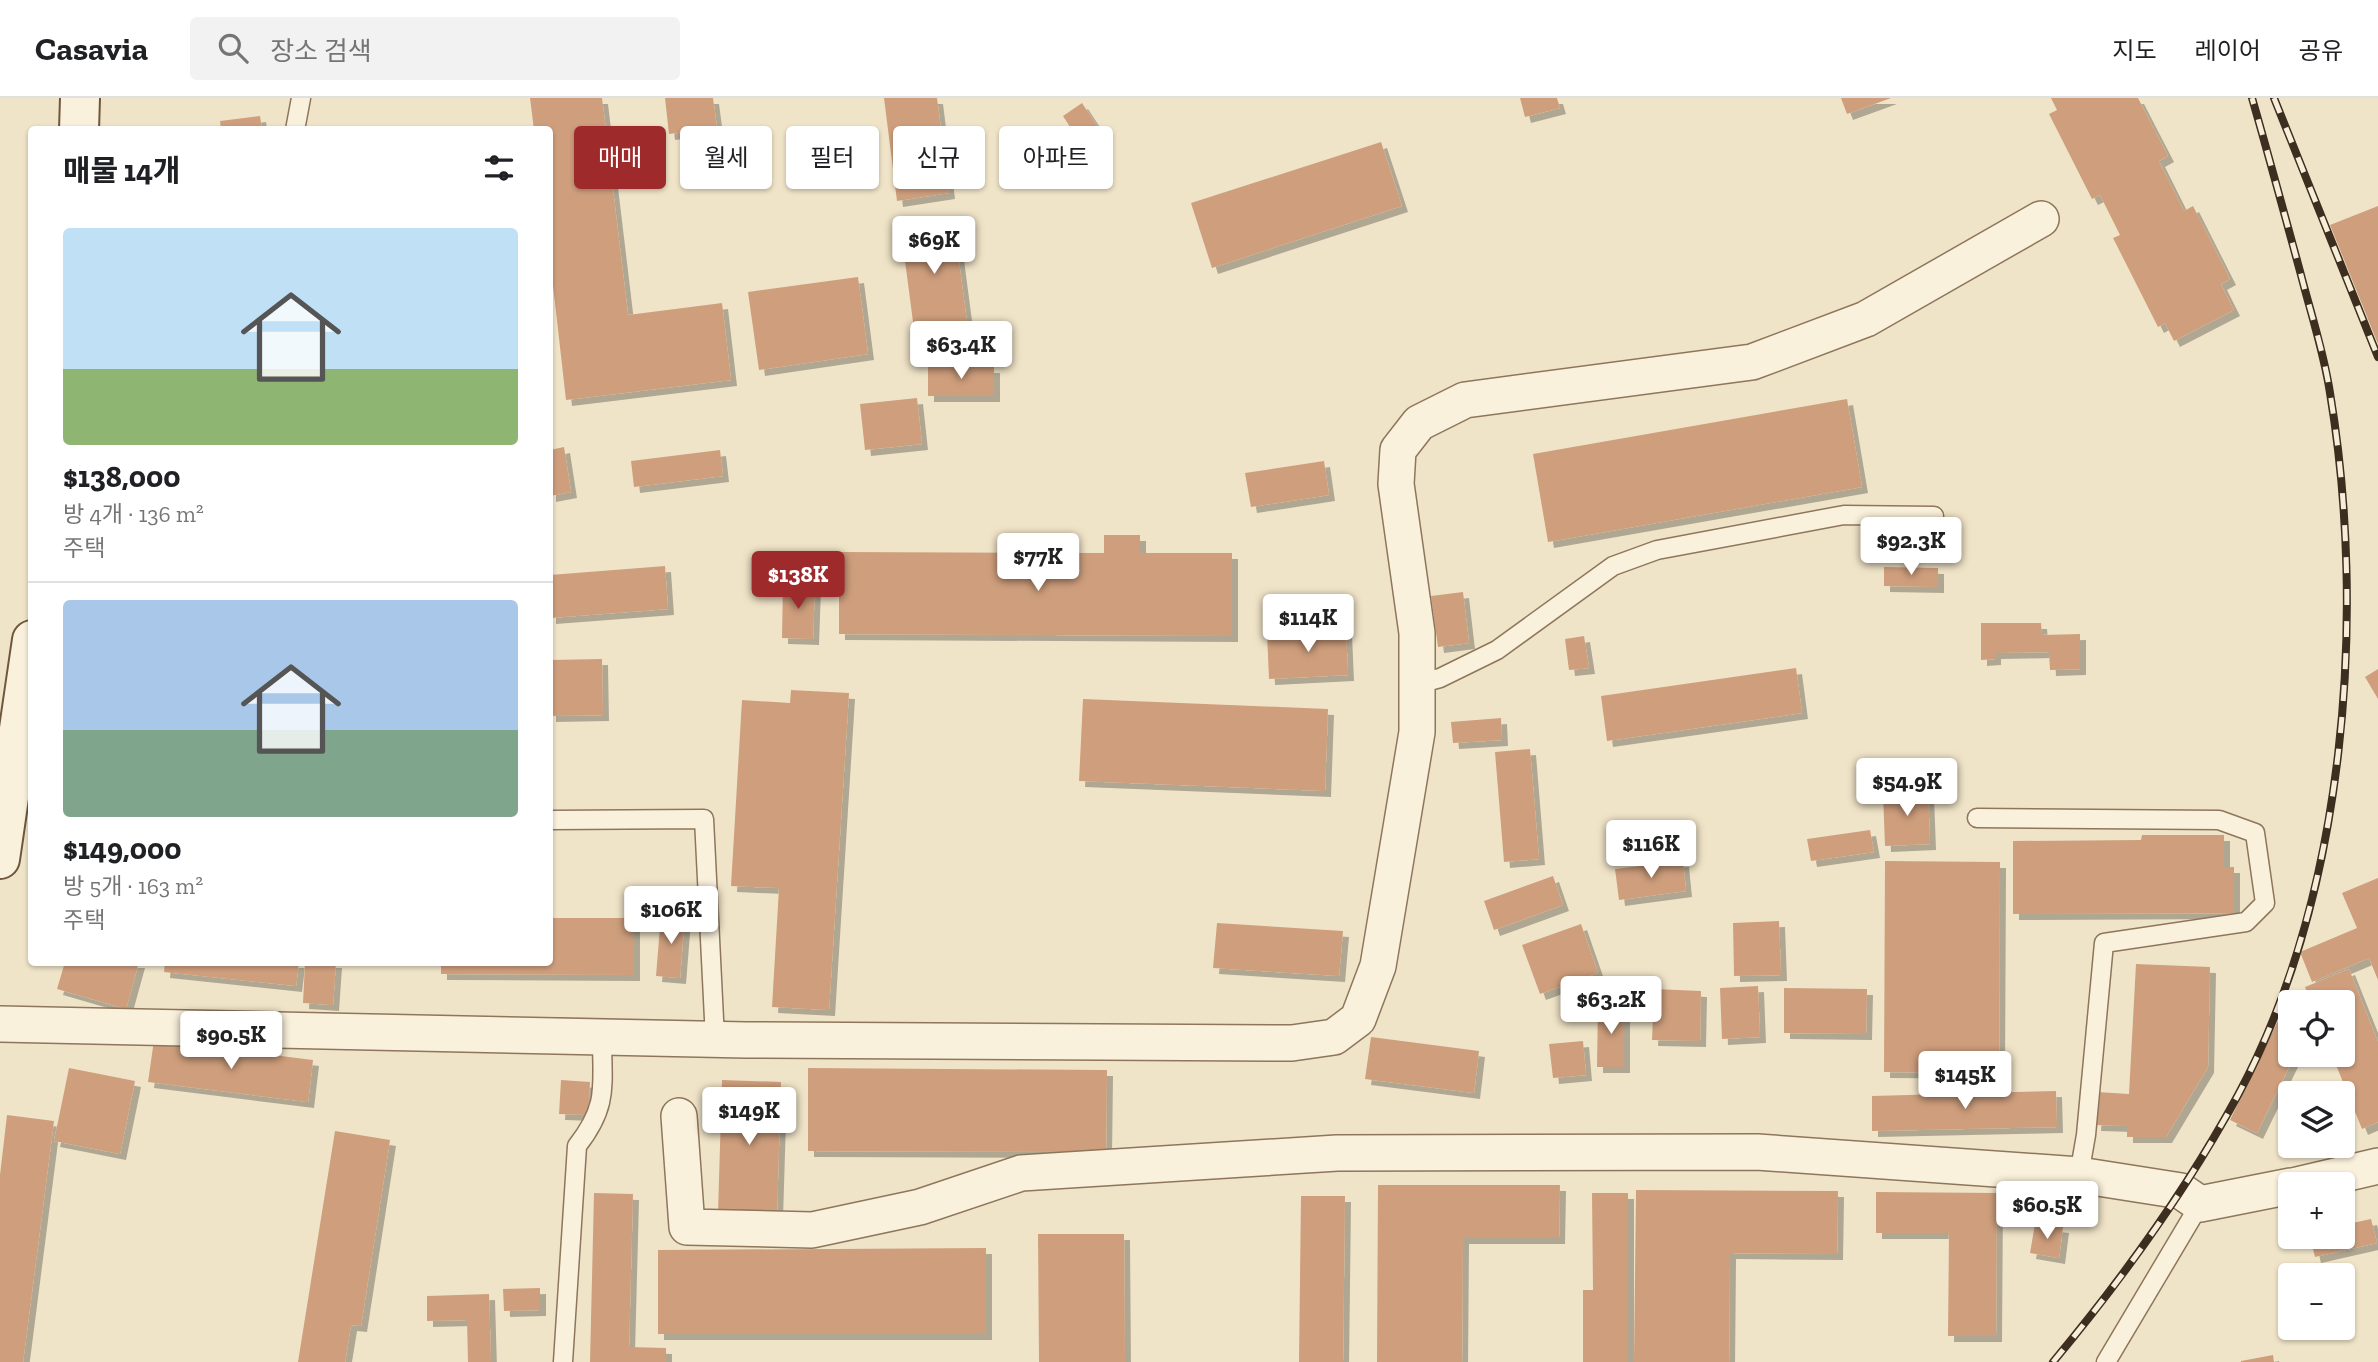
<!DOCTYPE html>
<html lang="ko">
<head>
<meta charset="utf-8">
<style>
  body { margin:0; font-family:"Zilla Slab","Noto Sans KR",serif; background:#f2f2f2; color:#202124; height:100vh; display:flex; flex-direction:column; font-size:26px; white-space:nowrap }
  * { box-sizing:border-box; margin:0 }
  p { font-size:23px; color:#757577 }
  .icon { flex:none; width:38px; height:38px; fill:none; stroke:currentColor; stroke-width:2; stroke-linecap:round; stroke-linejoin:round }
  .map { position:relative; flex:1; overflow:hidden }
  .drawer { position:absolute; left:28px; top:28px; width:525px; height:840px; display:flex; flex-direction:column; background:#fff; border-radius:7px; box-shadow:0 2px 5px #0004 }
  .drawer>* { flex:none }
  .guide { position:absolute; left:574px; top:28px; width:665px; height:63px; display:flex; gap:14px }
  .buttons { position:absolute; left:2278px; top:892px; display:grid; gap:14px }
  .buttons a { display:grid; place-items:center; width:77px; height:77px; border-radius:7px; background:#fff; box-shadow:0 2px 5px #0004; font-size:35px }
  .price { position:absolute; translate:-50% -60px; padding:0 16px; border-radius:7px; background:#fff; color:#222; font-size:23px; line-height:46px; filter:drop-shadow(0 2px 4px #0008) }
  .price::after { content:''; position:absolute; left:50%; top:42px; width:21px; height:16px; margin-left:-10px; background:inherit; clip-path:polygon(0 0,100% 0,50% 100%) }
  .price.active { background:#9e2a2b; color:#fff }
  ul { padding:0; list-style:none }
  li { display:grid; align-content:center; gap:14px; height:371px; padding:0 35px }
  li+li { border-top:2px solid #e0e0e0 }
  li span { display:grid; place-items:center; height:217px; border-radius:7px; color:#555 }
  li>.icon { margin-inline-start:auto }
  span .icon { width:126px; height:126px; fill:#fffc; stroke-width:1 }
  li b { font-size:30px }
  h2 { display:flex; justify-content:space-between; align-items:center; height:84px; padding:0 35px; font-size:30px }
  .pill { padding:0 24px; border-radius:7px; background:#fff; box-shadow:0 2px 5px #0004; font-size:24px; line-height:63px }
  .pill.active { background:#9e2a2b; color:#fff }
  header { display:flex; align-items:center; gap:42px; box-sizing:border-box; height:98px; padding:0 35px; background:#fff; border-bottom:2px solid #e0e0e0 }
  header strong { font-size:33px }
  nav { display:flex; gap:38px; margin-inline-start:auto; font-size:24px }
  .search { width:490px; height:63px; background:#f2f2f2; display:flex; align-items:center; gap:18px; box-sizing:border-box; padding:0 24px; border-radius:7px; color:#757577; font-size:26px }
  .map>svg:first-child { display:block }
</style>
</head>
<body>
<header>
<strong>Casavia</strong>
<div class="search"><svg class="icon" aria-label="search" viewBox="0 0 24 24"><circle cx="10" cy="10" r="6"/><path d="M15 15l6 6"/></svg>장소 검색</div>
<nav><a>지도</a><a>레이어</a><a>공유</a></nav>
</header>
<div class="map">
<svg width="2378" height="1264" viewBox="0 0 2378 1264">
  <defs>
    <filter id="shadow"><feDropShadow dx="6" dy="6" stdDeviation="0" flood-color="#0004"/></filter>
  </defs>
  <rect width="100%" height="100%" fill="#f0e4c8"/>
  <path fill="#cf9f7d" filter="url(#shadow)" d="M530,0H602L628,217L722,205L731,282L566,302L550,161V32H534Z
    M665,0H713L717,30L669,36Z
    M884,0H937L949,95L897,103Z
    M1520,0H1557L1560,10L1525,19Z
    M1841,0H1891L1847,16Z
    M2051,0H2138L2168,58L2159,63L2184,113L2193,108L2230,181L2221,186L2234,212L2174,243L2165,225L2158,229L2113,140L2120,137L2100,97L2092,101L2049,16L2057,12Z
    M1082,5L1103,37L1083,49L1063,18Z
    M260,18L262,32H221L220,23Z
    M1381,44L1402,108L1212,170L1191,105Z
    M2378,108V246L2330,127Z
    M953,118L968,232L915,239L900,125Z
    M858,179L868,256L759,272L748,194Z
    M928,268L994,269V298H928Z
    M917,300L922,346L865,352L860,306Z
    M1847,301L1862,389L1548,444L1533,356Z
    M564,349L571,394L550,398V352Z
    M720,352L723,378L634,389L631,363Z
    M1324,363L1329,397L1251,409L1245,375Z
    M1104,437H1140V455H1232V538L839,536V454L1104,455Z
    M665,468L668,511L550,520V477Z
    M1884,469L1938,470V489L1884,488Z
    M783,485H815L813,541L782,540Z
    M1463,494L1469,545L1438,549L1431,498Z
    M1981,525H2041L2042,537L2080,536V571L2050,572L2049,554L1995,555V561L1981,562Z
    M1346,531L1348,577L1269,581L1267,535Z
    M1584,538L1589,570L1569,572L1565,541Z
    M602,561L603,617L550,618V562Z
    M1796,570L1802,615L1607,643L1601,598Z
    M2378,571V601L2365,579Z
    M791,592L849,595L829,912L772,909L779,790L731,788L742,602L790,605Z
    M1083,601L1328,611L1325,693L1079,683Z
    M1501,620L1502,642L1453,645L1451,624Z
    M1530,651L1539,761L1504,764L1495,654Z
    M1928,692L1930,746L1885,748L1883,695Z
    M1870,732L1874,754L1811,763L1807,741Z
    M2142,737H2224V769H2234V815L2013,816V743L2141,742Z
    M1683,763L1686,793L1619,802L1615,771Z
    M1885,763L2000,764L1999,975L1884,974Z
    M1553,778L1563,807L1494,832L1484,803Z
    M2378,780V882L2369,860L2312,884L2300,854L2357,830L2342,795Z
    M661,816L685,817L680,880L656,878Z
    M550,820H634V877L441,876V864H550Z
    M1779,823L1781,877L1734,878L1733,825Z
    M1217,825L1343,833L1339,878L1213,870Z
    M1581,826L1598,875L1540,896L1522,847Z
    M65,864H139L126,911L57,891Z
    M165,864H299L296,888L164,874Z
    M305,864H336L333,907L303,905Z
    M2136,866L2210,869L2208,969L2166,1039H2127V1028L2095,1027L2097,994L2129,996Z
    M2349,871L2378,944V1024L2362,1031L2332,957H2343V905H2311L2305,889Z
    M1758,888L1760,939L1722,941L1720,890Z
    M1784,890L1867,891L1866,936L1784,935Z
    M1654,891L1701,893L1700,943L1652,942Z
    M2287,904L2291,906V957H2295L2257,1035L2230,1022Z
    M1598,906H1624V969H1597Z
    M1371,939L1479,953L1474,995L1365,981Z
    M154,942L313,962L308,1004L148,984Z
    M1583,943L1586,977L1553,980L1549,946Z
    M69,970L135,983L120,1056L54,1043Z
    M808,970L1107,972L1106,1054L808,1053Z
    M561,982L590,984L588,1017L559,1016Z
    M722,982L781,984L777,1115L718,1114Z
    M2056,993L2057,1029L1872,1033V998Z
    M7,1017L54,1023L23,1264H0V1077Z
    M335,1033L390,1042L361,1228L351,1227L345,1264H298Z
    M1378,1087H1560L1559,1140H1463L1462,1264H1377Z
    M1636,1092L1838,1093L1837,1156L1730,1155L1729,1264H1634Z
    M1876,1094L1997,1095L1996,1238H1948L1949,1135H1876Z
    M594,1095L633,1096L629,1249L666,1250V1264H590Z
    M1592,1095H1628V1264H1583V1192H1593Z
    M1301,1098H1345L1343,1264H1299Z
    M2371,1121L2377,1145L2315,1159L2310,1139H2343V1127Z
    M2035,1126L2063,1129L2059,1160L2030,1155Z
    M1038,1136H1124L1125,1264H1039Z
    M986,1150V1236H658V1152Z
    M540,1190V1212L504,1213L503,1191Z
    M489,1196L491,1264H468L467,1222L427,1223V1198Z
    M2273,1257L2274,1264H2241V1263Z"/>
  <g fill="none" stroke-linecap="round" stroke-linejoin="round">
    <defs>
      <path id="lane" d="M295,32L301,0
        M1418,586L1440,580L1497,552L1613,468L1657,452L1844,417L1934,418
        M1977,720L2219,722L2255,735L2265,805L2246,824L2104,845L2086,1037L2079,1077
        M550,722L704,721L715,941
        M563,1264L577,1048C609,1007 602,988 602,939
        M2106,1264L2200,1106"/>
      <path id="street" d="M0,926L746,942L1292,945L1334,939L1358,921L1378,868L1417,634V535L1396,386L1398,352L1419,325L1465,302L1752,264L1866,221L2041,121
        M679,1018L687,1129L812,1132L920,1109L1021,1075L1337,1055L1757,1054L2079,1077L2181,1093L2200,1106L2291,1088
        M2297,1087L2378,1068"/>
      <path id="secondary" d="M79,32L80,0
        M0,761L32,542"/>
    </defs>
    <use href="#lane" stroke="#8d765c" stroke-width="21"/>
    <use href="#street" stroke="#8d765c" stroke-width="38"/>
    <use href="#secondary" stroke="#6f573f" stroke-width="42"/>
    <use href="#lane" stroke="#faf1dc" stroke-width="18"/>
    <use href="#street" stroke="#faf1dc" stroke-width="35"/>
    <use href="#secondary" stroke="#faf1dc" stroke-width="38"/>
    <defs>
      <path id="rail" d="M2274,0L2378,259
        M2053,1264C2123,1180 2186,1093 2238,997C2346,796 2367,517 2330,295C2324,255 2311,216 2301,177C2285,118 2269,59 2252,0"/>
    </defs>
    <use href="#rail" stroke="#3d2e20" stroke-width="8"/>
    <use href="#rail" stroke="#f7eed8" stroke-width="5" stroke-dasharray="16" stroke-linecap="butt"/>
  </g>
</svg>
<div class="buttons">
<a><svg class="icon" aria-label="locate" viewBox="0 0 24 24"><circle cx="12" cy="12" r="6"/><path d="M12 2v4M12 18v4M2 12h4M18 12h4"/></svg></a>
<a><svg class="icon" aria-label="layers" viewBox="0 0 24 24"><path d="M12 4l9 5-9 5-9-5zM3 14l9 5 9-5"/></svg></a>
<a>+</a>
<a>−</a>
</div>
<b class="price" style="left:934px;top:178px">$69K</b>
<b class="price" style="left:961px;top:283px">$63.4K</b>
<b class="price" style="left:1911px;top:479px">$92.3K</b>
<b class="price" style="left:1038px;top:495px">$77K</b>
<b class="price active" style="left:798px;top:513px">$138K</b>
<b class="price" style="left:1308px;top:556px">$114K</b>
<b class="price" style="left:1907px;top:720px">$54.9K</b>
<b class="price" style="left:1651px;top:782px">$116K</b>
<b class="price" style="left:671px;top:848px">$106K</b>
<b class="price" style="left:1611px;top:938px">$63.2K</b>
<b class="price" style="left:231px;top:973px">$90.5K</b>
<b class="price" style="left:1965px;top:1013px">$145K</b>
<b class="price" style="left:749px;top:1049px">$149K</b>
<b class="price" style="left:2047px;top:1143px">$60.5K</b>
<div class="guide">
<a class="pill active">매매</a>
<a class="pill">월세</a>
<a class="pill">필터</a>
<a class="pill">신규</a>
<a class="pill">아파트</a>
</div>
<section class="drawer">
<h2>매물 14개<svg class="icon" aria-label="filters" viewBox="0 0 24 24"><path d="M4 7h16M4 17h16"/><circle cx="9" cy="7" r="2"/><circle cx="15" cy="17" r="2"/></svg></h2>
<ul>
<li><span style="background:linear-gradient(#bfe0f5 65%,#8fb573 0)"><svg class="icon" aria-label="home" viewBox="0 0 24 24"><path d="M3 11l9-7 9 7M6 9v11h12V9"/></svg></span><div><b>$138,000</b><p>방 4개 · 136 m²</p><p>주택</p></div></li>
<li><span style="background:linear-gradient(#a9c7e8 60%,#7fa58c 0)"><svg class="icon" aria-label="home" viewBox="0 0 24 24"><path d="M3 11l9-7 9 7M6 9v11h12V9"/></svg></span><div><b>$149,000</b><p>방 5개 · 163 m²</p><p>주택</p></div></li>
</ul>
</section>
</div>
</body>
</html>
